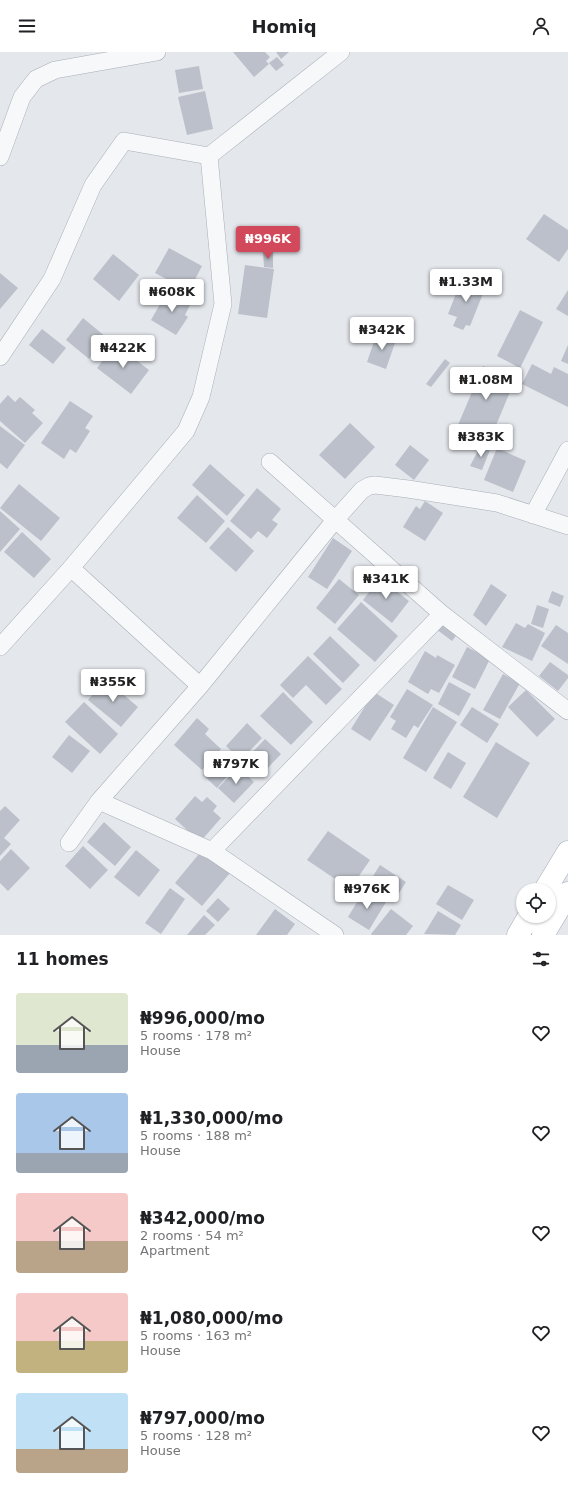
<!DOCTYPE html>
<html lang="en">
<head>
<meta charset="utf-8">
<style>
  body { margin:0; font-family:"DejaVu Sans",sans-serif; background:#f2f2f2; color:#202124; height:100vh; display:flex; flex-direction:column; font-size:15px; white-space:nowrap }
  * { box-sizing:border-box; margin:0 }
  p { font-size:13px; color:#757577 }
  .icon { flex:none; width:22px; height:22px; fill:none; stroke:currentColor; stroke-width:2; stroke-linecap:round; stroke-linejoin:round }
  .map { position:relative; height:883px; overflow:hidden }
  .panel { display:flex; flex-direction:column; background:#fff; flex:1 }
  .panel>* { flex:none }
  .buttons { position:absolute; left:516px; top:831px; display:grid; gap:8px }
  .buttons a { display:grid; place-items:center; width:40px; height:40px; border-radius:50%; background:#fff; box-shadow:0 1px 3px #0004; font-size:20px }
  .price { position:absolute; translate:-50% -34px; padding:0 9px; border-radius:4px; background:#fff; color:#222; font-size:13px; line-height:26px; filter:drop-shadow(0 1px 2px #0008) }
  .price::after { content:''; position:absolute; left:50%; top:24px; width:12px; height:9px; margin-left:-6px; background:inherit; clip-path:polygon(0 0,100% 0,50% 100%) }
  .price.current { background:#d1495b; color:#fff }
  ul { padding:0; list-style:none }
  li { display:flex; align-items:center; gap:12px; height:100px; padding:0 16px }
  li span { display:grid; place-items:center; flex:none; width:112px; height:80px; border-radius:4px; color:#555 }
  li>.icon { margin-inline-start:auto }
  span .icon { width:48px; height:48px; fill:#fffc; stroke-width:1 }
  li b { font-size:17px }
  h2 { display:flex; justify-content:space-between; align-items:center; height:48px; padding:0 16px; font-size:17px }
  header { display:flex; justify-content:space-between; align-items:center; height:52px; padding:0 16px; background:#fff; font-size:18px; font-weight:700 }
  .map>svg:first-child { display:block }
</style>
</head>
<body>
<header><svg class="icon" aria-label="menu" viewBox="0 0 24 24"><path d="M4 6h16M4 12h16M4 18h16"/></svg>Homiq<svg class="icon" aria-label="person" viewBox="0 0 24 24"><circle cx="12" cy="8" r="4"/><path d="M4 21q1-7 8-7t8 7"/></svg></header>
<div class="map">
<svg width="568" height="883" viewBox="0 0 568 883">
  <rect width="100%" height="100%" fill="#e4e7ec"/>
  <path fill="#bbc0ca" d="M233,0H265L270,5L266,9L269,12L254,25Z
    M276,0H289L281,7Z
    M277,5L284,13L276,19L269,11Z
    M199,14L203,37L179,41L175,18Z
    M205,39L213,77L187,83L178,45Z
    M544,162L568,178V197L559,210L526,187Z
    M169,196L202,214L189,239L155,221Z
    M263,200H273V216L264,215Z
    M113,202L139,223L119,249L93,227Z
    M245,213L274,217L267,266L238,262Z
    M0,221L18,236L0,257Z
    M462,226L486,234L470,274L466,273L463,278L453,274L457,265L448,262Z
    M168,238L191,251L185,263L188,265L176,283L151,268Z
    M568,238V264L556,257Z
    M520,258L543,270L520,316L497,304Z
    M83,266L106,285L89,307L66,288Z
    M42,277L66,296L53,312L29,293Z
    M377,281L396,288L386,317L367,310Z
    M115,292L149,318L131,342L97,316Z
    M568,293V312L561,309Z
    M445,307L450,311L431,335L426,332Z
    M532,312L551,322L554,315L568,322V355L522,332Z
    M483,314L515,328L494,378L486,374L482,384L458,373Z
    M8,343L15,350L20,345L35,358L32,361L43,371L25,391L0,369V352Z
    M70,349L93,364L85,376L90,379L76,401L70,397L64,407L41,391Z
    M350,371L375,395L345,427L319,403Z
    M0,374L25,393L7,417L0,411Z
    M410,393L429,408L414,428L395,413Z
    M481,393L490,398L482,418L470,414Z
    M497,396L526,409L513,440L484,428Z
    M210,412L245,443L227,464L192,433Z
    M19,432L60,466L41,489L0,456Z
    M257,436L281,457L272,468L278,472L267,486L258,479L251,487L230,469Z
    M197,443L225,469L206,491L177,466Z
    M425,449L443,461L425,489L403,475L416,454L420,457Z
    M0,459L20,477L0,500Z
    M228,475L254,499L236,520L209,496Z
    M22,480L51,507L34,526L4,500Z
    M333,486L352,499L327,537L308,525Z
    M380,526L409,549L392,571L363,548Z
    M339,527L359,543L335,572L316,556Z
    M491,532L507,543L486,574L473,563Z
    M552,539L564,544L560,555L548,550Z
    M361,550L398,584L375,610L337,577Z
    M537,553L549,557L543,576L531,572Z
    M443,568L459,580L452,589L436,577Z
    M516,571L525,576L528,572L545,581L532,609L502,595Z
    M556,573L568,581V612L541,594Z
    M330,584L360,613L343,631L313,602Z
    M467,595L490,607L475,637L452,625Z
    M425,599L436,606L437,603L455,613L439,641L431,637L428,642L408,630Z
    M308,604L342,637L326,653L306,633L293,646L280,633Z
    M550,610L568,623V626L558,639L539,624Z
    M503,622L520,631L500,667L483,658Z
    M105,627L138,655L121,675L88,648Z
    M449,630L471,642L459,664L438,652Z
    M407,637L433,653L418,676L414,673L406,686L391,677L396,669L390,665Z
    M526,638L555,667L537,685L508,655Z
    M283,640L313,670L291,693L260,664Z
    M374,640L394,653L370,689L351,677Z
    M84,650L118,682L100,702L65,670Z
    M433,655L457,670L426,720L403,706Z
    M472,655L499,672L487,691L460,673Z
    M197,666L209,677L205,682L221,697L202,718L174,693Z
    M247,671L262,686L241,708L226,694Z
    M69,683L90,699L72,721L52,705Z
    M265,687L281,702L260,724L244,709Z
    M496,690L530,711L497,766L463,745Z
    M448,700L466,711L451,737L433,726Z
    M222,702L236,714L217,736L203,723Z
    M238,715L254,730L234,751L218,736Z
    M195,744L202,750L207,745L217,754L213,759L221,766L200,790L175,767Z
    M5,754L20,768L4,786L11,792L0,804V759Z
    M104,770L131,795L115,814L87,790Z
    M328,779L370,808L350,837L307,808Z
    M83,794L108,818L90,837L65,814Z
    M11,797L30,816L8,839L0,831V809Z
    M203,797L230,821L202,854L175,831Z
    M136,798L160,818L139,845L114,825Z
    M380,813L406,830L394,849L368,832Z
    M448,833L474,848L462,868L436,852Z
    M170,836L185,847L161,882L145,871Z
    M365,837L386,850L369,878L348,865Z
    M218,846L230,857L218,870L206,859Z
    M275,857L295,872L287,883H256Z
    M391,857L413,874L406,883H372L371,882Z
    M438,859L461,873L455,883L424,882Z
    M204,863L215,873L205,883H187Z"/>
  <g fill="none" stroke-linecap="round" stroke-linejoin="round">
    <defs>
      <path id="street" d="M0,105L22,45L36,27L55,18L157,0
        M0,305L52,227L93,133L124,89L209,104
        M270,410L442,562L568,659
        M533,463L568,398
        M71,516L200,634
        M0,595L71,516L186,379L201,345L223,252L209,104L341,0
        M99,749L212,799
        M69,791L99,749L200,634L335,468L362,438L369,434L375,433L408,437L497,451L568,474
        M335,883L212,799L442,562"/>
      <path id="primary" d="M545,838L568,800
        M518,883L529,864
        M543,883L568,841"/>
    </defs>
    <use href="#street" stroke="#a9aeb7" stroke-width="18"/>
    <use href="#primary" stroke="#a3abb8" stroke-width="23"/>
    <use href="#street" stroke="#f7f8fa" stroke-width="17"/>
    <use href="#primary" stroke="#fff" stroke-width="22"/>
  </g>
</svg>
<div class="buttons">
<a><svg class="icon" aria-label="locate" viewBox="0 0 24 24"><circle cx="12" cy="12" r="6"/><path d="M12 2v4M12 18v4M2 12h4M18 12h4"/></svg></a>
</div>
<b class="price current" style="left:268px;top:208px">₦996K</b>
<b class="price" style="left:466px;top:251px">₦1.33M</b>
<b class="price" style="left:172px;top:261px">₦608K</b>
<b class="price" style="left:382px;top:299px">₦342K</b>
<b class="price" style="left:123px;top:317px">₦422K</b>
<b class="price" style="left:486px;top:349px">₦1.08M</b>
<b class="price" style="left:481px;top:406px">₦383K</b>
<b class="price" style="left:386px;top:548px">₦341K</b>
<b class="price" style="left:113px;top:651px">₦355K</b>
<b class="price" style="left:236px;top:733px">₦797K</b>
<b class="price" style="left:367px;top:858px">₦976K</b>
</div>
<section class="panel">
<h2>11 homes<svg class="icon" aria-label="filters" viewBox="0 0 24 24"><path d="M4 7h16M4 17h16"/><circle cx="9" cy="7" r="2"/><circle cx="15" cy="17" r="2"/></svg></h2>
<ul>
<li><span style="background:linear-gradient(#dfe7d0 65%,#9aa5b1 0)"><svg class="icon" aria-label="home" viewBox="0 0 24 24"><path d="M3 11l9-7 9 7M6 9v11h12V9"/></svg></span><div><b>₦996,000/mo</b><p>5 rooms · 178 m²</p><p>House</p></div><svg class="icon" aria-label="heart" viewBox="0 0 24 24"><path d="M12 20l-8-8c-3-5 5-10 8-4 3-6 11-1 8 4z"/></svg></li>
<li><span style="background:linear-gradient(#a9c7e8 75%,#9aa5b1 0)"><svg class="icon" aria-label="home" viewBox="0 0 24 24"><path d="M3 11l9-7 9 7M6 9v11h12V9"/></svg></span><div><b>₦1,330,000/mo</b><p>5 rooms · 188 m²</p><p>House</p></div><svg class="icon" aria-label="heart" viewBox="0 0 24 24"><path d="M12 20l-8-8c-3-5 5-10 8-4 3-6 11-1 8 4z"/></svg></li>
<li><span style="background:linear-gradient(#f6c9c9 60%,#b9a48a 0)"><svg class="icon" aria-label="home" viewBox="0 0 24 24"><path d="M3 11l9-7 9 7M6 9v11h12V9"/></svg></span><div><b>₦342,000/mo</b><p>2 rooms · 54 m²</p><p>Apartment</p></div><svg class="icon" aria-label="heart" viewBox="0 0 24 24"><path d="M12 20l-8-8c-3-5 5-10 8-4 3-6 11-1 8 4z"/></svg></li>
<li><span style="background:linear-gradient(#f6c9c9 60%,#c2b280 0)"><svg class="icon" aria-label="home" viewBox="0 0 24 24"><path d="M3 11l9-7 9 7M6 9v11h12V9"/></svg></span><div><b>₦1,080,000/mo</b><p>5 rooms · 163 m²</p><p>House</p></div><svg class="icon" aria-label="heart" viewBox="0 0 24 24"><path d="M12 20l-8-8c-3-5 5-10 8-4 3-6 11-1 8 4z"/></svg></li>
<li><span style="background:linear-gradient(#bfe0f5 70%,#b9a48a 0)"><svg class="icon" aria-label="home" viewBox="0 0 24 24"><path d="M3 11l9-7 9 7M6 9v11h12V9"/></svg></span><div><b>₦797,000/mo</b><p>5 rooms · 128 m²</p><p>House</p></div><svg class="icon" aria-label="heart" viewBox="0 0 24 24"><path d="M12 20l-8-8c-3-5 5-10 8-4 3-6 11-1 8 4z"/></svg></li>
</ul>
</section>
</body>
</html>
